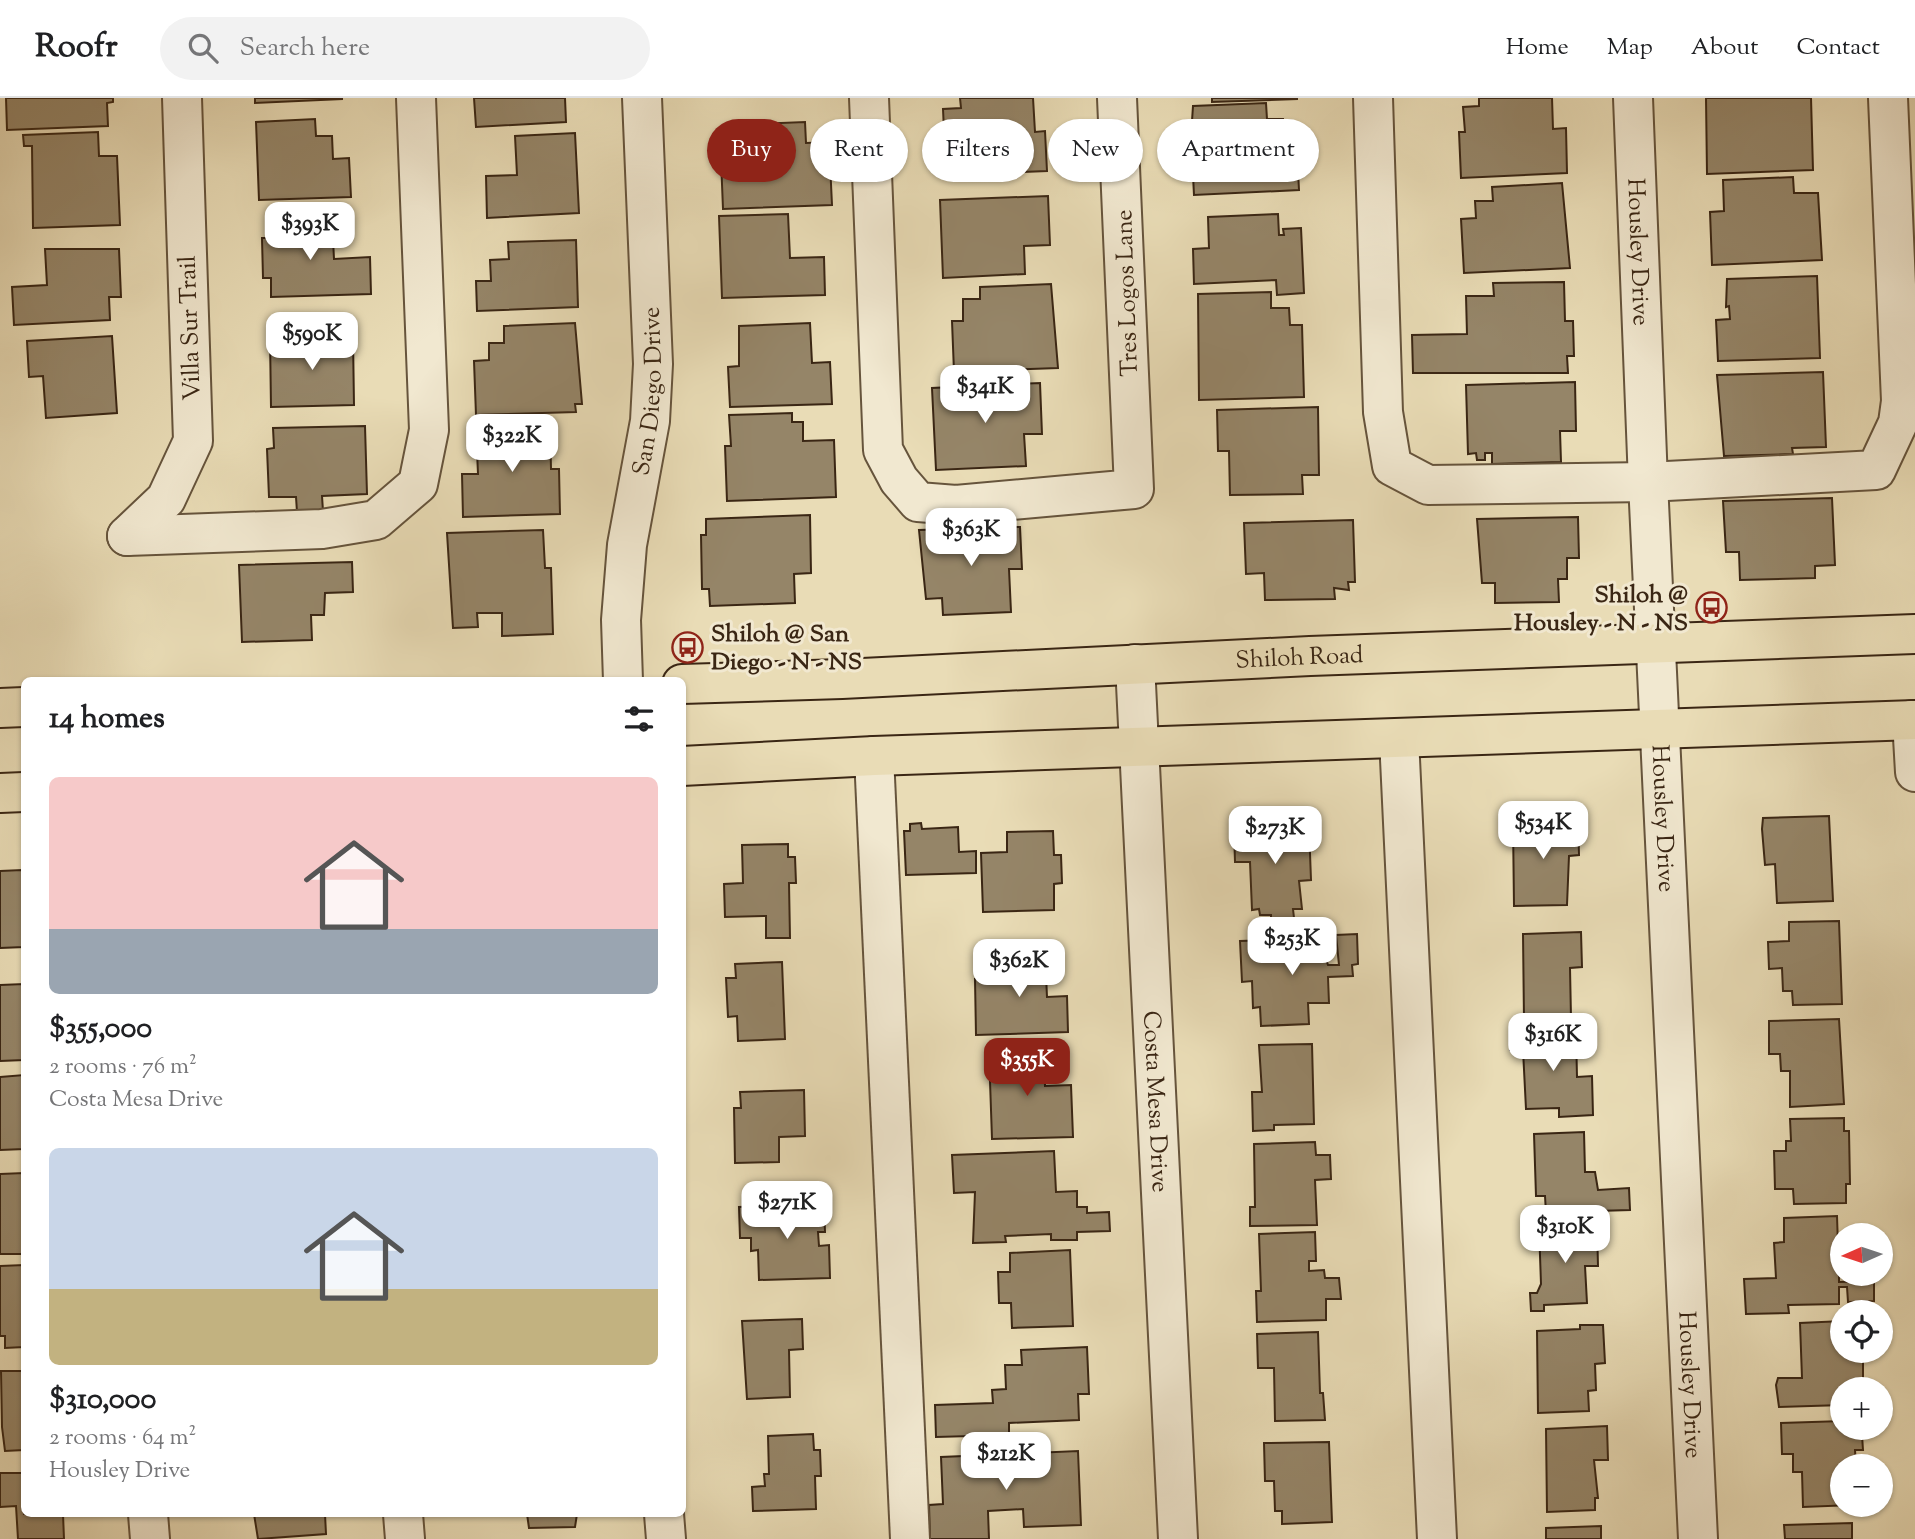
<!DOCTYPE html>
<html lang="en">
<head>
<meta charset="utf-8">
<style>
  body { margin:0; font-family:"Sorts Mill Goudy",serif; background:#f2f2f2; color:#202124; height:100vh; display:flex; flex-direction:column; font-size:26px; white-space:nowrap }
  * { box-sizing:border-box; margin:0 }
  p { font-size:23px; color:#757577 }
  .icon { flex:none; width:38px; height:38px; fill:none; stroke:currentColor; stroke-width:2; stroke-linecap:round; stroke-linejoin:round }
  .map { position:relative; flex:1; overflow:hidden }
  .sheet { position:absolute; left:21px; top:579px; width:665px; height:840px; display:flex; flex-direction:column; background:#fff; border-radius:10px; box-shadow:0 2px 5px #0004 }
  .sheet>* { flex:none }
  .guide { position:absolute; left:707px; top:21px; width:665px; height:63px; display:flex; gap:14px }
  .needle { width:46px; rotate:267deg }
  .buttons { position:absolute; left:1830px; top:1125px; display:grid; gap:14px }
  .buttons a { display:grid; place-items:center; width:63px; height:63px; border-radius:50%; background:#fff; box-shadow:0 2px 5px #0004; font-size:35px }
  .price { position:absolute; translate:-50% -60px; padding:0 16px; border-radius:14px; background:#fff; color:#222; font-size:23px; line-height:46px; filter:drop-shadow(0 2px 4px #0008) }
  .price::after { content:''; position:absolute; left:50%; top:42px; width:21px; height:16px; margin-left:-10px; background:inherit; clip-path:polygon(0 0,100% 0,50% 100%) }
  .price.current { background:#8f2418; color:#fff }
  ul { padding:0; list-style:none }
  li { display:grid; align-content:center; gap:14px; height:371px; padding:0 28px }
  li span { display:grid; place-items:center; height:217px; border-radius:10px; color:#555 }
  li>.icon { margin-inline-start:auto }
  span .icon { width:126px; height:126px; fill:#fffc; stroke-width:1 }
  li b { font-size:30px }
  h2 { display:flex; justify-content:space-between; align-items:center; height:84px; padding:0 28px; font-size:30px }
  .tag { padding:0 24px; border-radius:32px; background:#fff; box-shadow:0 2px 5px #0004; font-size:24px; line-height:63px }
  .tag.current { background:#8f2418; color:#fff }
  header { display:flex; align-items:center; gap:42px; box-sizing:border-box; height:98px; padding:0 35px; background:#fff; border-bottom:2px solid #e0e0e0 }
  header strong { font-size:33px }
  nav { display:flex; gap:38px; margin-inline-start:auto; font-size:24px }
  .search { width:490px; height:63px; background:#f2f2f2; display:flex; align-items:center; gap:18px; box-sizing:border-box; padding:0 24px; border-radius:38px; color:#757577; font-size:26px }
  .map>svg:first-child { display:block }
</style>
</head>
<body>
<header>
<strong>Roofr</strong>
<div class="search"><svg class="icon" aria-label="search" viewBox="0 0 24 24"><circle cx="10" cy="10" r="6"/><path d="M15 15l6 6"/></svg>Search here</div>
<nav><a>Home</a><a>Map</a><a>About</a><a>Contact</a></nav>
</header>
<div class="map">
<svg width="1915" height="1441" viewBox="0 0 1915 1441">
  <rect width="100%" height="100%" fill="#e9dcb6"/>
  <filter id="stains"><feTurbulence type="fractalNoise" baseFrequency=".00286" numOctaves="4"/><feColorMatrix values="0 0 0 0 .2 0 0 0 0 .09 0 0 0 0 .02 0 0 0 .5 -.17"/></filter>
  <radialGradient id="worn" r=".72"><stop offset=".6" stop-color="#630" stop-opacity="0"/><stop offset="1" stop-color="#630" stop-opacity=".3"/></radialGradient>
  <path fill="#958568" stroke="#3a2614" stroke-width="2" d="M6,0H113V4L107,5L108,28L7,32Z
    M255,0H342V1L255,5Z
    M474,0H565L566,24L476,29Z
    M960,0H1033L1035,34L1045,33L1047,73L946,77L943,11L961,10Z
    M1212,0H1297V1L1212,4Z
    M1479,0H1552L1553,31L1566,30L1567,75L1461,80L1459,34H1465L1463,9L1479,8Z
    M1706,0H1811L1813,72L1707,76Z
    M1266,5L1267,21H1283L1284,35L1296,34L1299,92L1194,97L1191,38L1193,8Z
    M315,21L316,38H332L333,61L349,60L351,99L259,102L256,24Z
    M805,24L806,45L829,44L832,107L723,111L721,61L736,60L735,27Z
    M98,34L99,58H117L120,127L33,130L32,48H24L23,37Z
    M575,35L579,115L487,120L486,78L517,77L515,38Z
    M1793,79L1794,95H1818L1822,162L1712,167L1710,114L1724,113L1723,82Z
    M1562,85L1570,170L1464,175L1461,121L1476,120L1475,103H1493L1492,89Z
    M1048,98L1050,147L1024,148L1025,176L943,180L940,102Z
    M788,116L790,160L824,159L825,197L722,200L719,118Z
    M1278,116L1279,137H1284L1283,131L1301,130L1304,195L1277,197L1276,182L1194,186L1193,151L1209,150L1208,119Z
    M332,121L334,161L370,159L371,196L271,199V180H263L262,140H268V123Z
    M576,142L578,209L477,213L476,183H491L490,162L509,161L508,144Z
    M45,151H119L121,199H109L110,222L14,227L12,189L47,187Z
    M1817,178L1820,260L1718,263L1716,222L1730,221L1729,208L1726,209L1727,181Z
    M1564,184L1565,223H1573L1574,258H1567L1568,275H1413L1412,237L1467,236L1466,198H1494L1493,185Z
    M1051,186L1058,270L954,274L952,223H963V201H980V189Z
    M1271,194V210H1289L1290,227H1302L1304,299L1199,302L1198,196Z
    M575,225L582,306H575L576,314L476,317L474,263L489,262V245H504V228Z
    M810,225L812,265L830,264L832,306L730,309L728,269L739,268V228Z
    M112,238L117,315L46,320L43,278L29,279L27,243Z
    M270,239L353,240L354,307L271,309Z
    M1823,274L1826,349L1792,350L1793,356L1724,358L1717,277Z
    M1575,284L1576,333H1560L1561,364L1492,366V355H1485V362H1477L1476,355L1468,356L1466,287Z
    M1040,285L1042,336H1024L1026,368L936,372L932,290Z
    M1318,309L1319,377H1302L1303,396L1230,397L1229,353H1218L1217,312Z
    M792,315V324H803V343L834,342L836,399L727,403L725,348H731L729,317Z
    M365,328L367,396L322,398L323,413L297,414L296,399H269L267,351L274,350L273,330Z
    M550,328L551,371H559L560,416L463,419L462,376H478L476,330Z
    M1832,400L1835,467L1815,468V480L1740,482L1739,454H1726L1723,403Z
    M810,417L811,475L794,476L795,505L710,508L709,491H702L701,437H706V421Z
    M1578,419L1579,460H1567V481H1558L1559,504L1495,505V485H1482L1477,421Z
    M1353,422L1355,484H1348L1349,492L1334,490L1335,501L1265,502L1264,475L1246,476L1244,425Z
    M1020,429L1022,471H1009L1011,514L943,517L942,500L926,501L919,432Z
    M543,432L545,470H551L553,536L502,538V515H477L478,529L453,530L447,435Z
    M352,464L353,494L325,495L324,517H311L312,542L242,544L239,467Z
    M1829,718L1833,803L1777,805L1775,766L1765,767L1762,731L1763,720Z
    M1578,721L1579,757L1569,758L1567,807L1514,808L1513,725Z
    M921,725L922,731L958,729L959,754L976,753V775L906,777L904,733H910V726Z
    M1295,726V730L1309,729L1311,782L1299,783L1302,811H1293L1294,820L1271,822V817H1260L1259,811L1252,812L1250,764H1235L1234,729Z
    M1053,733L1054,757H1061L1062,785L1054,786V812L983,814L981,755L1007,754V734Z
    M788,746V759H795L796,785H789L790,840H766V818L725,819L724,786L743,785L742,747Z
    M22,772L24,849L0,850V773Z
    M1839,823L1842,906L1793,907L1792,893H1783L1782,870L1769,871L1768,844L1789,843V824Z
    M1581,834L1582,869L1570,870L1571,920L1524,922L1523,836Z
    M1357,836L1358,866L1352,867L1353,878L1328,879L1329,905H1308L1309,926L1261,928L1260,909L1253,910L1252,883L1242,884L1240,843L1306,841V856L1324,855L1328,867H1339L1336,837Z
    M1045,854L1047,899L1067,898L1068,934L976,937L975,881L997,880V856Z
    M782,864L785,941L738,943L737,918L728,919L726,880H736L735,866Z
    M24,886V962L0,963V887Z
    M1839,921L1844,1006L1790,1009V973H1781L1780,956H1769V923Z
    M1518,927H1530V936L1576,934L1577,979L1592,978L1593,1017L1559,1019V1010L1526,1011L1523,952H1510V938H1518Z
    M1312,946L1314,1026L1274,1027V1032L1253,1033L1252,994H1262L1259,947Z
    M1044,952L1045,988L1071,987L1073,1039L992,1041L989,954Z
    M24,977V1051L0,1052V979Z
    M804,992L805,1038L779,1039V1064L735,1065L734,1010H741L740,994Z
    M1844,1020V1033H1849L1850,1086H1846V1105L1794,1106L1793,1091H1775L1774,1053H1786V1043H1791L1790,1021Z
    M1584,1034L1585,1074H1595L1598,1092L1629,1090L1630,1112L1597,1113V1118L1573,1119V1114L1546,1115L1545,1098H1536L1534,1036Z
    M1315,1044L1316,1057H1330L1331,1081L1315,1082L1317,1127L1250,1128V1109H1255L1254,1046Z
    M1054,1053L1056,1094L1077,1093V1109H1087V1115L1109,1114L1110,1133L1077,1134V1142H1051V1136L1005,1138L1006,1144L973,1145L975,1094L954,1095L952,1057Z
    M24,1075V1156H0V1076Z
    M824,1106L825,1134H818L819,1148L829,1147L830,1180L759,1182L758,1152L751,1153V1140H740L739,1109Z
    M1837,1118L1838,1148H1843V1173H1839V1184L1874,1183V1203L1848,1204L1847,1189H1839V1206L1788,1207L1789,1215L1746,1216L1744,1181L1776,1180L1774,1145L1784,1144V1120Z
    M1597,1128L1598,1168H1585L1587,1205L1544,1207V1213H1531L1530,1195H1537L1541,1186L1539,1129Z
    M1315,1134L1316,1163H1309V1173L1324,1172L1325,1180H1339L1341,1201H1326V1222L1257,1224L1256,1193H1261L1259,1136Z
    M1070,1152L1073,1228L1012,1230L1011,1205H999L998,1174H1010V1155Z
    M24,1167V1249L5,1250V1238H0V1168Z
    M802,1221L803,1251L789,1252L790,1299L747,1301L742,1223Z
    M1843,1223V1253H1863V1292H1843V1307L1779,1309L1776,1287L1778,1280H1802L1800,1225Z
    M1580,1227H1603L1605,1265L1595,1266L1596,1292L1588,1293L1589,1313L1538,1315L1537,1233L1580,1231Z
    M1318,1234L1320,1295H1323L1325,1322L1275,1323L1274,1270H1258L1257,1236Z
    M1087,1249L1089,1296H1078L1079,1322L1009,1325V1343L970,1345L971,1338L936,1339L935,1307L993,1305L992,1292L1006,1291L1005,1267H1022L1021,1252Z
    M1,1273H24V1352L5,1353L2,1329Z
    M1843,1323V1330H1854V1338L1862,1337L1863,1352H1855L1856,1368H1843V1407H1853L1803,1409L1802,1374H1793V1356H1782L1781,1325Z
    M1607,1328L1608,1362H1594L1598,1400H1595V1412L1547,1414L1546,1331Z
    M813,1336L814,1352H820L821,1378H815L816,1411L753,1413L752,1389L765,1388L764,1376H769L768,1338Z
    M1329,1344L1332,1424L1282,1426V1413H1275L1274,1383H1265L1264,1345Z
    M1078,1353L1081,1427L1024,1429L1023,1411L988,1413L989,1441H930L929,1407L943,1406L941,1359Z
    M0,1375H24V1416H63L64,1441H18L16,1408L0,1409Z
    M254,1416H325L326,1436L258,1441Z
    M527,1416H577L575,1429L529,1430Z
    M1852,1425V1441H1785L1784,1427Z
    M1601,1428V1441H1546V1430Z"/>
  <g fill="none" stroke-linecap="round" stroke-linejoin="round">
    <defs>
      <g id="minor">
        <path d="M869,0L883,352L899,382L918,404L956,407L1134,391L1117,0"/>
        <path d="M1373,0L1383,314L1392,368L1428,387L1648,384L1876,372L1898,325L1901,303L1888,0"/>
        <path id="s1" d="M1633,0L1648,384L1698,1441"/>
        <path d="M127,438L322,431L376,422L418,386L429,332L416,0"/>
        <path d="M127,438L166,401L193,343L182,0"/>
        <path id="s2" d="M1135,566L1178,1441"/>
        <path id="s3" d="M623,583L621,522L627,447L650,323L653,266L642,0"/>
        <path d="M1912,622L1915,674"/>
        <path d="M1399,640L1437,1441"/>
        <path d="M874,658L910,1441"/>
        <path d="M148,1416L150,1441"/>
        <path d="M403,1416L405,1441"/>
        <path d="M664,1416L666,1441"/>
      </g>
      <g id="major">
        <path id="s4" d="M682,586L842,581L1310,558L1915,536"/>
        <path d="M0,610L24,609"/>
        <path d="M682,668L874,658L1915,622"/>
        <path d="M0,695L24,694"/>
      </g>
    </defs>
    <use href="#minor" stroke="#66543c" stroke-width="42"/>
    <use href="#major" stroke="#3a2614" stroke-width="42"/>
    <use href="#minor" stroke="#f1e8d0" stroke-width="38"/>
    <use href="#major" stroke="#e9dcb6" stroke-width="38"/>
  </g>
  <defs>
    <symbol id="bus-ring" viewBox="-11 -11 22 22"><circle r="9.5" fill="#f1e8d0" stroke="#8f2418" stroke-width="1.5"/><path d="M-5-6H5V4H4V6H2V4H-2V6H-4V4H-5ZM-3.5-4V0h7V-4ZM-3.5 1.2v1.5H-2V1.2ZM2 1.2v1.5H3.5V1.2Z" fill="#8f2418"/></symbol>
  </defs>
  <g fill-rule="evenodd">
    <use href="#bus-ring" x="1694" y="492" width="35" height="35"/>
    <use href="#bus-ring" x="670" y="532" width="35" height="35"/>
  </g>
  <g text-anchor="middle" stroke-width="6" stroke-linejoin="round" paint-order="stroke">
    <g font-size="24" fill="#3a2614" stroke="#f1e8d0">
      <text dy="8" stroke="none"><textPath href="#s1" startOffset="154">Housley Drive</textPath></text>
      <text transform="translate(1126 195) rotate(-92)" y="8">Tres Logos Lane</text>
      <text transform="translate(189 230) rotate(-92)" y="8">Villa Sur Trail</text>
      <text dy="8" stroke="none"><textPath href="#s3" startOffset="292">San Diego Drive</textPath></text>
      <text dy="8" stroke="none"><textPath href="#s4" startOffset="618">Shiloh Road</textPath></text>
      <text dy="8" stroke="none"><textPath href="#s1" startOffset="721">Housley Drive</textPath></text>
      <text dy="8" stroke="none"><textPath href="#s2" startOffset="438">Costa Mesa Drive</textPath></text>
      <text dy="8" stroke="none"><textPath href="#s1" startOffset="1288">Housley Drive</textPath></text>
    </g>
    <g font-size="24" font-weight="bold" fill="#3a2614" stroke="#f1e8d0" text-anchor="end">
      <text x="1688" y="504">Shiloh @<tspan x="1688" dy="28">Housley - N - NS</tspan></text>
      <text x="711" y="543" text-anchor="start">Shiloh @ San<tspan x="711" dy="28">Diego - N - NS</tspan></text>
    </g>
  </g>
  <rect width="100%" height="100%" filter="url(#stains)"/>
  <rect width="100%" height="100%" fill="url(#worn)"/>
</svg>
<div class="buttons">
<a><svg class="needle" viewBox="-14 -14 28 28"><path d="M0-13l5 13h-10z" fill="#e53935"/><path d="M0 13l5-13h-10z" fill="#757577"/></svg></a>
<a><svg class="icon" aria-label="locate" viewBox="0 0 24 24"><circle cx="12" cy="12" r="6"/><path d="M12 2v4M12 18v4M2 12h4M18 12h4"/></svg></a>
<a>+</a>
<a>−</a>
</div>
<b class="price" style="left:310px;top:164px">$393K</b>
<b class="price" style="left:312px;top:274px">$590K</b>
<b class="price" style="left:985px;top:327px">$341K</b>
<b class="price" style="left:512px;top:376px">$322K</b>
<b class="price" style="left:971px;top:470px">$363K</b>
<b class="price" style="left:1543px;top:763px">$534K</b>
<b class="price" style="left:1275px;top:768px">$273K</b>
<b class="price" style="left:1292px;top:879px">$253K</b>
<b class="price" style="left:1019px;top:901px">$362K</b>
<b class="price" style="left:1553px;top:975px">$316K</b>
<b class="price current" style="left:1027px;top:1000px">$355K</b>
<b class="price" style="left:787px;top:1143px">$271K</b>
<b class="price" style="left:1565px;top:1167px">$310K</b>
<b class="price" style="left:1006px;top:1394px">$212K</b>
<div class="guide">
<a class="tag current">Buy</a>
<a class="tag">Rent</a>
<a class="tag">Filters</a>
<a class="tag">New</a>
<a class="tag">Apartment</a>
</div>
<section class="sheet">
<h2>14 homes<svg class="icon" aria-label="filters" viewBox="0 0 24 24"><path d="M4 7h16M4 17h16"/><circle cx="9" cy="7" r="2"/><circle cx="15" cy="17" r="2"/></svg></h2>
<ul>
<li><span style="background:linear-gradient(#f6c9c9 70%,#9aa5b1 0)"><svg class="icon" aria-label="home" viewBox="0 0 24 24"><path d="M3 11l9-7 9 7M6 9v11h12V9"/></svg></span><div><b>$355,000</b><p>2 rooms · 76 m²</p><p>Costa Mesa Drive</p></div></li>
<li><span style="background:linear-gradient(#c9d6e8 65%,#c2b280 0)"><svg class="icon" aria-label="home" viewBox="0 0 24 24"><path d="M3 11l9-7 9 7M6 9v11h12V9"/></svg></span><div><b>$310,000</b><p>2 rooms · 64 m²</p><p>Housley Drive</p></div></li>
</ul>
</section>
</div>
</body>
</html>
